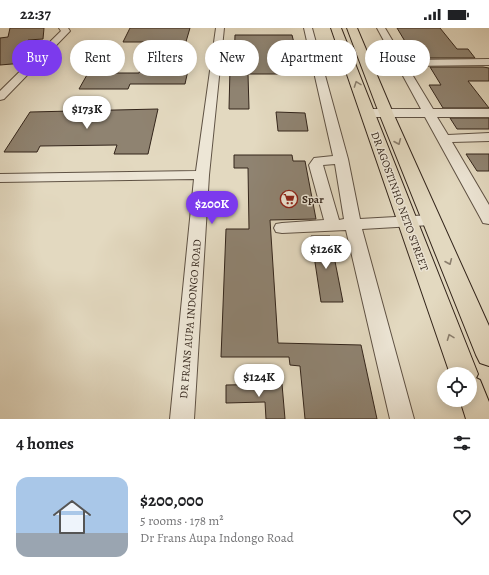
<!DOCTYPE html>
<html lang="en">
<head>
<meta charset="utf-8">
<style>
  body { margin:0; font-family:Alegreya,serif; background:#f2f2f2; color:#202124; height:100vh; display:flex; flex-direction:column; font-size:15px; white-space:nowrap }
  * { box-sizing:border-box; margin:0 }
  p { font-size:13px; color:#757577 }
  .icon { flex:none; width:22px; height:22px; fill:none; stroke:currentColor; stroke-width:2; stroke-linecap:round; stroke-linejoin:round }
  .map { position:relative; height:391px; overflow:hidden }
  .drawer { display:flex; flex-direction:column; background:#fff; flex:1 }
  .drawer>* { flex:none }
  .top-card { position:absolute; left:12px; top:12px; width:465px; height:36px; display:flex; gap:8px }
  .tools { position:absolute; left:437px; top:339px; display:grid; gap:8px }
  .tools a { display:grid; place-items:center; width:40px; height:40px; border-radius:50%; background:#fff; box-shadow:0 2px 10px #0003; font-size:20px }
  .price { position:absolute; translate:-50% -34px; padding:0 9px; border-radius:14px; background:#fff; color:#222; font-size:13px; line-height:26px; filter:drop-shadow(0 1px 2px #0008) }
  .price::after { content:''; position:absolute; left:50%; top:24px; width:12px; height:9px; margin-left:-6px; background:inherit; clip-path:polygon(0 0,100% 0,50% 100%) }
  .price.current { background:#7c3aed; color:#fff }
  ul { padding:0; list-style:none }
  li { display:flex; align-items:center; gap:12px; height:100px; padding:0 16px }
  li+li { border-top:1px solid #e0e0e0 }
  li span { display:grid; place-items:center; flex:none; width:112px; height:80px; border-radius:12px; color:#555 }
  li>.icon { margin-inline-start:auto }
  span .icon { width:48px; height:48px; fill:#fffc; stroke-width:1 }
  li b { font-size:17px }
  h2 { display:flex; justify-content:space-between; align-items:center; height:48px; padding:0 16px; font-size:17px }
  .chip { padding:0 14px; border-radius:18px; background:#fff; box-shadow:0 2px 10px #0003; font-size:14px; line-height:36px }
  .chip.current { background:#7c3aed; color:#fff }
  .status { display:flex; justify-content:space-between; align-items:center; height:28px; padding:0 20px; background:#fff; direction:ltr }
  .status svg { height:11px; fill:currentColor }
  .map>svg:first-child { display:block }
</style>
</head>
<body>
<div class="status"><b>22:37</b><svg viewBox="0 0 49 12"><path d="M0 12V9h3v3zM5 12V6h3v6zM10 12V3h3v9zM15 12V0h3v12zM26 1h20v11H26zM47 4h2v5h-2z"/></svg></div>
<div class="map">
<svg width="489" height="391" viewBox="0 0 489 391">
  <rect width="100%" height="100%" fill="#e3d9c0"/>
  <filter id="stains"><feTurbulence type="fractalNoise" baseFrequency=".005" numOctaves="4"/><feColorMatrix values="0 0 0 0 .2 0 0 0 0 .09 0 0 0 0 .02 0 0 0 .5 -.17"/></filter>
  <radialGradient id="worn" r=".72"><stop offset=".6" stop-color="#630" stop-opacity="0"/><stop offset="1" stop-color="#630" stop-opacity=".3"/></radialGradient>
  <path fill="#8f8371" stroke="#33251b" d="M10,0H44L43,11L28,12L24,35L0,37V10L8,9Z
    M130,0H190L183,24H192L185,56H130L128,61H79L88,45H139L151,14H123Z
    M397,0H440L457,21H468L475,30H415Z
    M235,7H292L297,27H302L305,42H286L287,46H248L249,81H229L230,40H234Z
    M430,39H483L489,40V53H468L489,80H443L429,57H441Z
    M158,81L148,126H114L117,117L40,118L37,124H4L30,84Z
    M276,84L305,85L308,103H278Z
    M450,90H489V101H457Z
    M466,126H489V143H477Z
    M234,127H292L293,133H305L316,191L270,192L278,315L361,317L377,391H305L300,338L290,337L289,329H221L226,201H249L248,140H234Z
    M311,208H330L343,274H321Z
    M282,356L285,391H266L265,374L226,375V357Z"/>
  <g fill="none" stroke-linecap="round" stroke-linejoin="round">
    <defs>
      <path id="minor" d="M59,0H68L70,3L4,71L0,72V63L61,3Z
        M216,0H224L209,147L194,391H170L194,151L0,154V146L196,143Z
        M304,0H312L348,131L360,191L431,187L437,188L439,192L437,196L431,197L362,201L414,391H390L346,202L282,205L276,204L274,200L276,196L282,195L324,192L309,137L314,130L333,128ZM335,136L344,191L339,192L323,137Z
        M377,0H385L404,32L489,31V37L407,38L433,81H489V89H437L448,107L489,105V113L452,114L489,177V196L483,195L481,191L425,89H367L363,88L361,85L363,82L367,81H421Z"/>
      <path id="major" d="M331,0H341L478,346L476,350L480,352L489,374V391H466L460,372H470V346H450Z
        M347,0H357L393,85L489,298V338L480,335L476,327L379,85Z"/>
    </defs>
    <use href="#minor" stroke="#5f5244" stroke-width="2"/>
    <use href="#major" stroke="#33251b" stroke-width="2"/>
    <use href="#minor" fill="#ede6d6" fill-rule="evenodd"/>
    <use href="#major" fill="#e3d9c0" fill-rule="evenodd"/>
  </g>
  <defs><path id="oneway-chevron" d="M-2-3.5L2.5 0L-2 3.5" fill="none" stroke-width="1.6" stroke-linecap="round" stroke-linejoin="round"/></defs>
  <g stroke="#8b7f6e">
    <use href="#oneway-chevron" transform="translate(357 56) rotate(-110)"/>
    <use href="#oneway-chevron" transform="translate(398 114) rotate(67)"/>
    <use href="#oneway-chevron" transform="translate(449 234) rotate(67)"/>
    <use href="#oneway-chevron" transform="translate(450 309) rotate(-111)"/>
  </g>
  <defs>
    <symbol id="supermarket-ring" viewBox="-11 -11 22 22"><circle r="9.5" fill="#ede6d6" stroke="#8f2418" stroke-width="1.5"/><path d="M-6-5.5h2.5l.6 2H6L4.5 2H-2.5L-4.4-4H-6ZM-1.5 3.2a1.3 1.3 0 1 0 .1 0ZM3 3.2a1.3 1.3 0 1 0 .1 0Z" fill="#8f2418"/></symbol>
  </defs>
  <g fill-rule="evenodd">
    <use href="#supermarket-ring" x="279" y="161" width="20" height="20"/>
  </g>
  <g text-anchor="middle" stroke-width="3" stroke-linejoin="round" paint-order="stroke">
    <g font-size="11" font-weight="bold" fill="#33251b" stroke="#ede6d6" text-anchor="start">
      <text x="302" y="175">Spar</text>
    </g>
    <g font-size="11" fill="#33251b" stroke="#ede6d6">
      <text transform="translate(400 173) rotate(70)" y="4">DR AGOSTINHO NETO STREET</text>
      <text transform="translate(190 291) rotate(-85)" y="4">DR FRANS AUPA INDONGO ROAD</text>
    </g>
  </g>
  <rect width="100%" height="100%" filter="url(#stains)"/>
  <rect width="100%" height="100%" fill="url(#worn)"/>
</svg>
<div class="tools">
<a><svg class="icon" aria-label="locate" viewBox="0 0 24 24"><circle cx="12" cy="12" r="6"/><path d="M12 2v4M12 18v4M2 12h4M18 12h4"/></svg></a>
</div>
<b class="price" style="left:87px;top:102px">$173K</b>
<b class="price current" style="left:212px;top:197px">$200K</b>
<b class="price" style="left:326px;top:242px">$126K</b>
<b class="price" style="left:259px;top:370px">$124K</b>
<div class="top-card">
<a class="chip current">Buy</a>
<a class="chip">Rent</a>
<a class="chip">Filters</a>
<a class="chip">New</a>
<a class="chip">Apartment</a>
<a class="chip">House</a>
</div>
</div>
<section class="drawer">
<h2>4 homes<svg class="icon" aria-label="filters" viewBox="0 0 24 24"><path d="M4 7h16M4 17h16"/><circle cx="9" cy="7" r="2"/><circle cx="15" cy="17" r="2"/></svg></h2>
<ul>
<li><span style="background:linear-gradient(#a9c7e8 70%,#9aa5b1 0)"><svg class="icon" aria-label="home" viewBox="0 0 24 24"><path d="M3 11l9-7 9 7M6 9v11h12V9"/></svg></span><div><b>$200,000</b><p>5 rooms · 178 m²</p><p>Dr Frans Aupa Indongo Road</p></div><svg class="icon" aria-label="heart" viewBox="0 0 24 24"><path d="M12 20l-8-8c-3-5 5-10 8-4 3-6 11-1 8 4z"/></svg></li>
</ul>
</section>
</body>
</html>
